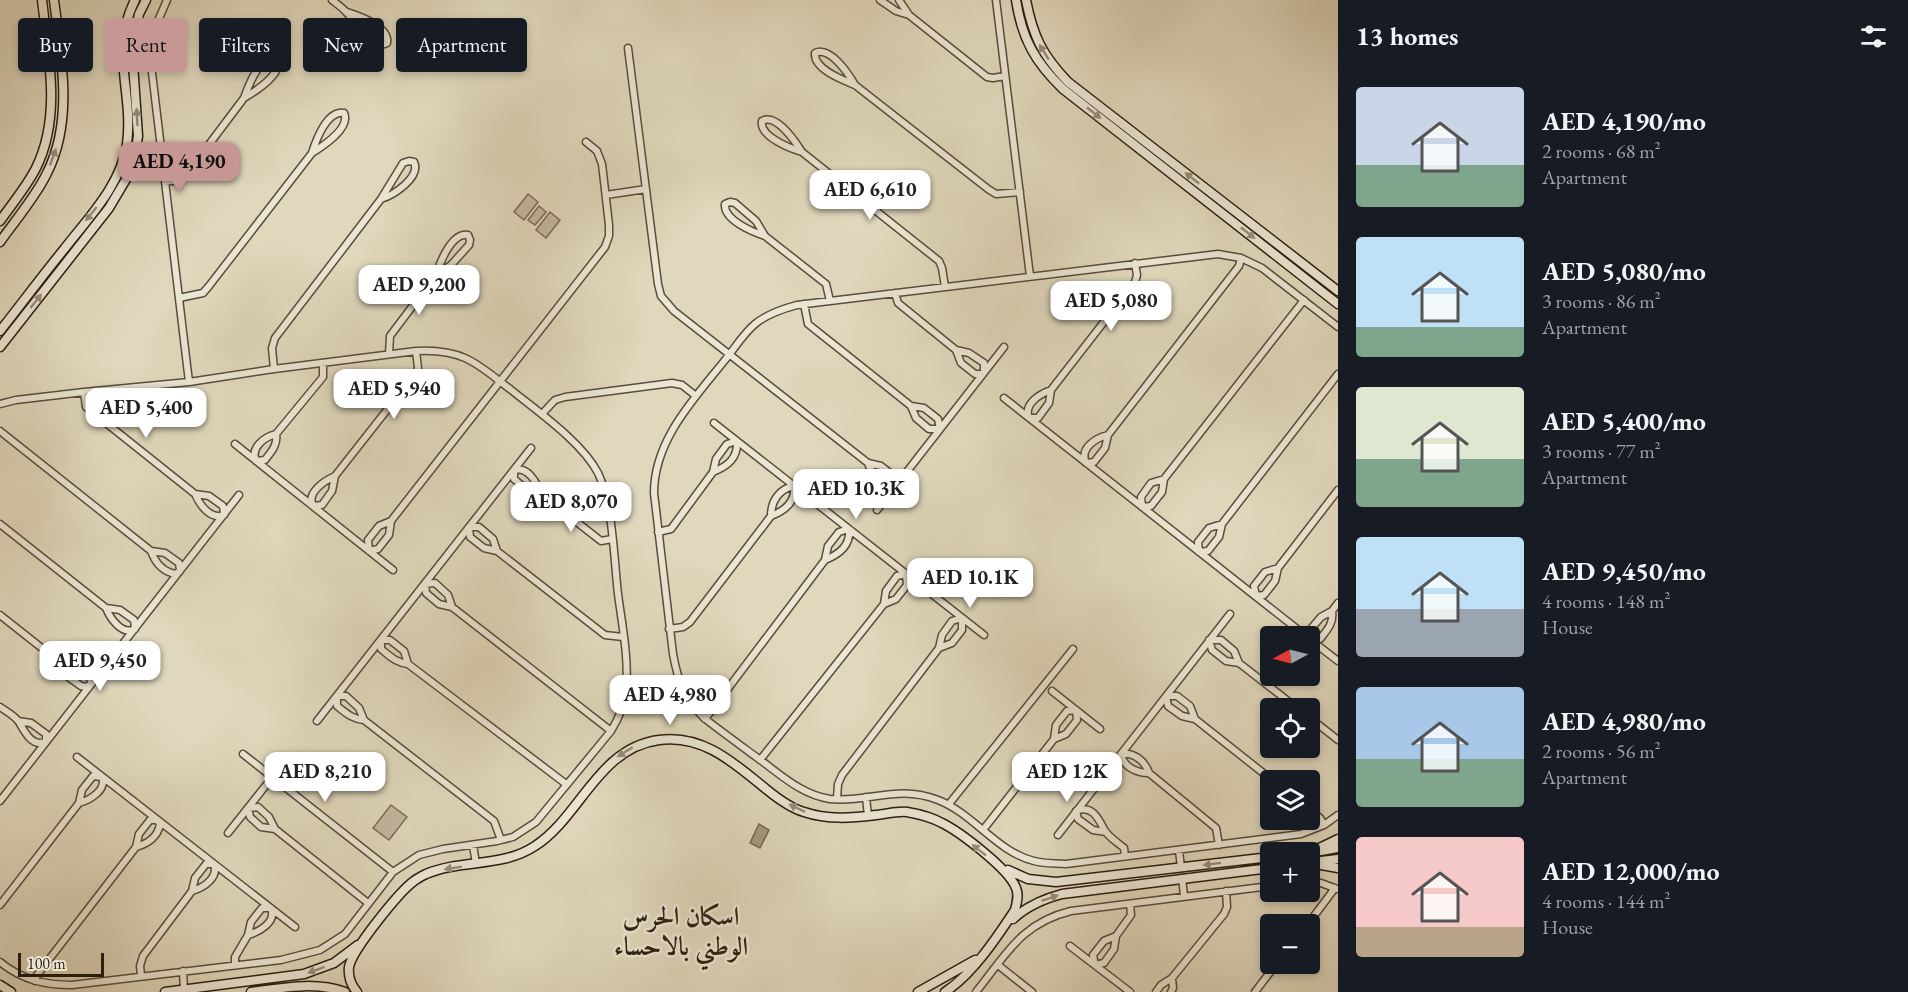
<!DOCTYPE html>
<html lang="en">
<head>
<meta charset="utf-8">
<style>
  body { margin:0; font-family:"EB Garamond",Amiri,serif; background:#20242c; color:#f1f3f6; height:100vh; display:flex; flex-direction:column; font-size:22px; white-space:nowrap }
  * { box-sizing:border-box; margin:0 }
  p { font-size:20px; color:#9ea1a6 }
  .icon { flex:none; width:33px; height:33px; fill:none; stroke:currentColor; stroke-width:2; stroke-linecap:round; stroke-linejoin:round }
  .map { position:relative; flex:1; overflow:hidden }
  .side { display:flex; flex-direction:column; background:#171b24; width:570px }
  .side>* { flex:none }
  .banner { position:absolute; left:18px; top:18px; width:570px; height:54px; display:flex; gap:12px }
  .needle { width:39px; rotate:263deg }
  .fabs { position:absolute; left:1260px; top:626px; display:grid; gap:12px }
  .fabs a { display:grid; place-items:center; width:60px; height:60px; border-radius:6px; background:#171b24; box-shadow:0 3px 9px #0003; font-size:30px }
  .scale { position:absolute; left:18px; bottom:15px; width:86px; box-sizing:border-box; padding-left:6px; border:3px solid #2d1e10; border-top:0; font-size:16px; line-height:21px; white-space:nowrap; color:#2d1e10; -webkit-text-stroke:4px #ebe6d4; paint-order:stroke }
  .price { position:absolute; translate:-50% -51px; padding:0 14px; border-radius:12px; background:#fff; color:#222; font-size:20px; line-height:39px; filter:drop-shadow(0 2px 3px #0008) }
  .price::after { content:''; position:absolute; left:50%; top:36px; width:18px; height:14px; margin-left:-9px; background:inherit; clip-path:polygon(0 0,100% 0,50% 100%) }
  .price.current { background:#c59692; color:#111 }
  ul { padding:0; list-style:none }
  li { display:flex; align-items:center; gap:18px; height:150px; padding:0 18px }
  li span { display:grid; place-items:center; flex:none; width:168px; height:120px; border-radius:6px; color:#555 }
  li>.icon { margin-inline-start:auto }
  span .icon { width:72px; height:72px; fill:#fffc; stroke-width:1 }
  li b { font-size:26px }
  h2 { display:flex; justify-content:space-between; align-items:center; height:72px; padding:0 18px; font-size:26px }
  .chip { padding:0 21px; border-radius:6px; background:#171b24; box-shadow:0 3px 9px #0003; font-size:21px; line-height:54px }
  .chip.current { background:#c59692; color:#111 }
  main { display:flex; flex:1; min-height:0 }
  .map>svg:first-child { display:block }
</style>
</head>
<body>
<main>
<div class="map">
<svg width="1338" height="992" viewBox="0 0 1338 992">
  <rect width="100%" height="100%" fill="#e0d8bd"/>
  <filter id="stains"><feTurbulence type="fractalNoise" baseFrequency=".00333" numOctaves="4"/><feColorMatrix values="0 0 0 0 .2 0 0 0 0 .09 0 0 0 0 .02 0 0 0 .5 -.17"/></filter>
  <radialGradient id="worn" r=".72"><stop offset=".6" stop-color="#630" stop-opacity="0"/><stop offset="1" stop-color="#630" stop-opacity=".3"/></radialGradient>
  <path fill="#c2b8a0" stroke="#786b58" stroke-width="1.5" d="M528,194L538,202L524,220L514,212Z
    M539,206L546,212L535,225L528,220Z
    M550,212L560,220L546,238L536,230Z
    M391,805L407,817L389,840L373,828Z"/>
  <path fill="#a39982" stroke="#746854" stroke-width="1.5" d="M759,824L769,830L760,848L750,843Z"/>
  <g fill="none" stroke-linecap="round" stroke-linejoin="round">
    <defs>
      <path id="minor" d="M167,0L154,30L150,56L189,382
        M332,0C337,4 343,8 347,13C356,22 372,51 387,43C390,27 360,16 347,12
        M880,0L896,11L909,15
        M899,0L909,15L987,77L993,78L1005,76
        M996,0L1030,276
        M628,48L658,284L661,296L674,311L868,463L881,466L895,477L896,485C882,491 872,475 868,463
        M855,85C843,80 813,69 815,53C830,46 848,73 855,85L988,189L996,194L1020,192
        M802,152C789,148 759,136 762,121C776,113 795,141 802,152L939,261L942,268L945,287
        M165,182L179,180L186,175L244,98C249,84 260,55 277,58C284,73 256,91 244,98
        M606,195L646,189
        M765,236C753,232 723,220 725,204L730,202L735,203L756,221L765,236L826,284L830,301
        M895,293L898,303L956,350L961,363L975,374H980L984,372V363L969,353L956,350
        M179,298L203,293L209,286L312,153C323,146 351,128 344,113C327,110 316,140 312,153
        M804,304L808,324L911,406L916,418L929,429H940L938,419L924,408L911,406
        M1338,327L1262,268L1241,258L1218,254L797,305C782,309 767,314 755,324C743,334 735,348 725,360C694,399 654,440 654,493L673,654C678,682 684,697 704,718C722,732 740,745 759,759C781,775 802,795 830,799C868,803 898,784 938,800C974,814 997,852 1034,861C1045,864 1056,863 1066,864L1301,834L1324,825L1338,815
        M389,354L390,336L436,275L451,265L469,245L470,240L468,235C452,232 440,262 436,275
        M274,369L272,348L275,338L381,199L403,163L409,161L414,162C421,177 394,195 381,199
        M1051,390C1040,394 1023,404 1029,418H1038L1049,403L1051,390L1135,282L1137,275L1135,263
        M84,392L86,407L195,494C200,505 210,520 224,515L223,506L209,496L195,494
        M1004,398L1306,636
        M0,404L16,400L84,392L189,382L274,369L416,351C433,350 449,351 465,358C481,365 495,378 510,389C537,411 582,442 598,473C613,504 614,560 618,594C622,625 629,658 626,689C625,705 619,718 611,731L536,822L513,837L497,841L443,849L419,855L393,872L345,934L320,950L281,960L72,985C45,985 22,980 0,962
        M542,414L555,400L565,397L672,383L682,385L696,396
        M714,423L984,635
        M0,431L151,551C155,562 163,572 176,574L180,571L179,563L165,553L151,551
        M276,434C278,445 271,452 265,460L256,461C250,448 264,437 276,434L323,377V363
        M1108,435C1096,438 1079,448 1086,463L1094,462L1105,448L1108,435L1239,266L1241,258
        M235,444L393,570
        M335,476L332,491L322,505L313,506C306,493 324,481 335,476L416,373L418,368L416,351
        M1164,479L1151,483L1141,497L1142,507L1151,506L1162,492L1164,479L1304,300
        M541,494C537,483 528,466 514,470V479L528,491L541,494L601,541L612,539
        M877,510L1004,347
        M391,521L389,535L378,549L369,551L368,540L379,526L391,521L605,247L609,236V225L602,164L597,151L586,142
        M0,524L106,608C110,618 122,636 135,629L134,620L120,610L106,608
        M1222,524L1209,528L1198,542L1199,552L1208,551L1219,537L1222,524L1338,374
        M658,532L671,529L713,472L716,459L727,444L737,441C738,458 728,466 713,472
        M497,551L493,539L479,527H469L470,537L484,548L497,551L605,635L623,637
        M1278,568L1265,572L1254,586L1256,596L1264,595L1275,581L1278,568L1338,490
        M452,607L448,595L435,583L425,584L426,593L439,604L452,607L611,731
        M1332,611C1334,623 1327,630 1320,639L1311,640L1310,630L1321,617L1332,611L1338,603
        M0,615L62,664L67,676L81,686L86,687L91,684L90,676L76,666L62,664
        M669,629L683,627L690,622L771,516C771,501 779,489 794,486C796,502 784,511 771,516
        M1312,641L1338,661
        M1239,663L1234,651L1221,640H1209L1212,650L1226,661L1239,663L1297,708
        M408,664L404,651L390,640H381V649C390,656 396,663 408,664L566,784
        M1052,691L1100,729
        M0,707C6,711 15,716 19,722C24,731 33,749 46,741V734L31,723L18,721
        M1310,718L1338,740
        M705,719L825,560L828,546L839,532L849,529C851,545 840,554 825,560
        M1195,719L1182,716L1168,706L1166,696H1177L1190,706L1195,719L1272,780
        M364,720L359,708L346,696H337V706C346,713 352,719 364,720L494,821L501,840
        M317,721L531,448
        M243,754L393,872
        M77,757L295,927
        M760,760L884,604L896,599L907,585L906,574L897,576L886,591L884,604
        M1149,773C1137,773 1123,767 1121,754C1134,752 1145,761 1149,773L1216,828L1219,845
        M866,797L868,816
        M837,799L838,784L842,775L939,648L942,635L952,621L962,618V630L952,643L939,648
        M0,801L239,495
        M949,804L1073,649
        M1310,810L1320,818L1324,825
        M275,829L261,827L250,817L248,808L258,807L269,817L275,829L368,903
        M983,830L1054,739L1066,734L1077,720L1076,710L1067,711L1056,725L1054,739
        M1106,832L1093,830L1078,819L1076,811C1093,804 1099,820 1105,831C1109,837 1118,843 1124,848L1125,856
        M228,833L267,784
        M1058,835L1230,614
        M473,845L476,864
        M1179,850L1181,868
        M1182,878L1184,896
        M1310,883H1321L1337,889
        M0,905L79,803L82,790L93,776L102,777C107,790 90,800 79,803
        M1308,924L1335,888
        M1116,936L1104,941L1093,955L1095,965L1104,963L1114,949L1116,936L1131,915L1130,904
        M1070,946L1130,992
        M235,964V957L248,935L251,922L262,908H271C277,922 259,932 248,935
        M998,965L1032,992
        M183,971L184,990
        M141,975L140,966L143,956L192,891L195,878L206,864H214C219,878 203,888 192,891
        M35,981L37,975L136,847L139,834L150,820H157L160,824C158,837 147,844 136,847
        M976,992C1006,955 1021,923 1071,911L1270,886
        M1156,992L1161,985L1172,978L1224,914L1227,907L1226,891
        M1171,992L1173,988L1172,978
        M1255,992L1277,963"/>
      <path id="secondary" d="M1016,0C1022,39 1035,62 1063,89L1338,304
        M1026,0C1033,36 1042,55 1068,82L1338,291
        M0,221C12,204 27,186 36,168C62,116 48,54 42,0
        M0,242C14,222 37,195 47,173C74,120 61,56 54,0
        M0,331C22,303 43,275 65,248C89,217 121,185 127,144C134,92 109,52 135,0
        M0,347L109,208L128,176L135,155L138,136L132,49L139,14L146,0
        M1321,851L1338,848
        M1311,852L1338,839
        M1321,861L1338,859
        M1310,863L1338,868
        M1008,870L1028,879L1056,882L1270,857
        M1013,919C1027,906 1043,899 1062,894L1270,868
        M0,985L11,992
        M165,992L304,974L334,963L358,945
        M251,992C282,988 315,981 345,992
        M357,992C351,985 348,976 349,967C352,950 399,892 414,881C418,878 422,876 426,874C461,859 502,868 535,846C581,816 598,748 659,740C703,734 734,763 766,789C777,798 790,808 804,812C828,820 851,818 876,815C886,814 897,811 907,812C919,814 931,817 942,823C960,832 1009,869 1016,888C1019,895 1017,902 1015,910C997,937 973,974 945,992
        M918,992L975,960"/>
    </defs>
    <use href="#minor" stroke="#5a4c3b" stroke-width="9"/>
    <use href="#secondary" stroke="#2d1e10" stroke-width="11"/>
    <use href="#minor" stroke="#ebe6d4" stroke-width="6"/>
    <use href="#secondary" stroke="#ebe6d4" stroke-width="8"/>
  </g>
  <defs><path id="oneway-solid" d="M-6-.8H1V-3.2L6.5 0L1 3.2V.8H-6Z" transform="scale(1.5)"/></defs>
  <g fill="#968c7c">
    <use href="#oneway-solid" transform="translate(1044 52) rotate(-122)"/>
    <use href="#oneway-solid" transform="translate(1094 113) rotate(38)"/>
    <use href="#oneway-solid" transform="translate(137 117) rotate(-93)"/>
    <use href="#oneway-solid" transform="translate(53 157) rotate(-70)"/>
    <use href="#oneway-solid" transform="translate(1192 178) rotate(-142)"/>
    <use href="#oneway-solid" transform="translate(91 214) rotate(129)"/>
    <use href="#oneway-solid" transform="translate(1248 233) rotate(38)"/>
    <use href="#oneway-solid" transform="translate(36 301) rotate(-52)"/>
    <use href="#oneway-solid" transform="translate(625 752) rotate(148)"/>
    <use href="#oneway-solid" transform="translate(797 808) rotate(-154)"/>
    <use href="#oneway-solid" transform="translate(979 850) rotate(-142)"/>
    <use href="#oneway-solid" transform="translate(1212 864) rotate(173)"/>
    <use href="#oneway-solid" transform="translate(453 868) rotate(171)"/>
    <use href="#oneway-solid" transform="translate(1050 898) rotate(-19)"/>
    <use href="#oneway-solid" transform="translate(316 970) rotate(160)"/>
  </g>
  <g text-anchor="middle" stroke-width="5" stroke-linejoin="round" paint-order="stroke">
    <g font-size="26" font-weight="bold" fill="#2d1e10" stroke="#ebe6d4">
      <text x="681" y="925">اسكان الحرس<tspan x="681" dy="30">الوطني بالاحساء</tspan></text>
    </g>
  </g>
  <rect width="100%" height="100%" filter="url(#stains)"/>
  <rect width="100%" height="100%" fill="url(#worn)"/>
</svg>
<div class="fabs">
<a><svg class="needle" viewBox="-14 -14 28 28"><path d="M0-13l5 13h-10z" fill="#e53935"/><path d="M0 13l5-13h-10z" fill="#9ea1a6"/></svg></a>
<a><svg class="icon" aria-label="locate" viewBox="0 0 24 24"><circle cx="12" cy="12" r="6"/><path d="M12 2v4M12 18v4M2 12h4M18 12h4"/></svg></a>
<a><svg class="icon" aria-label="layers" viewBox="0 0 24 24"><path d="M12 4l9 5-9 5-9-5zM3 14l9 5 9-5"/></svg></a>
<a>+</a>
<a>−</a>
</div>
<div class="scale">100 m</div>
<b class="price current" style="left:179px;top:193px">AED 4,190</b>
<b class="price" style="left:870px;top:221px">AED 6,610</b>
<b class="price" style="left:419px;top:316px">AED 9,200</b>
<b class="price" style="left:1111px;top:332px">AED 5,080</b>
<b class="price" style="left:394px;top:420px">AED 5,940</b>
<b class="price" style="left:146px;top:439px">AED 5,400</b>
<b class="price" style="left:856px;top:520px">AED 10.3K</b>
<b class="price" style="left:571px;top:533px">AED 8,070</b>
<b class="price" style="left:970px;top:609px">AED 10.1K</b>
<b class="price" style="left:100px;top:692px">AED 9,450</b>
<b class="price" style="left:670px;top:726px">AED 4,980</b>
<b class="price" style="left:325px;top:803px">AED 8,210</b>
<b class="price" style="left:1067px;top:803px">AED 12K</b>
<div class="banner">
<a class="chip">Buy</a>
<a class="chip current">Rent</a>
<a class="chip">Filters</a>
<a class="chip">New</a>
<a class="chip">Apartment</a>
</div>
</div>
<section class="side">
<h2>13 homes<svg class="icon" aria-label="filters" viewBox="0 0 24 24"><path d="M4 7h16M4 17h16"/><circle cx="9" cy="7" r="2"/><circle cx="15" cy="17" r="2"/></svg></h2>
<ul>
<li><span style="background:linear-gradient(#c9d6e8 65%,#7fa58c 0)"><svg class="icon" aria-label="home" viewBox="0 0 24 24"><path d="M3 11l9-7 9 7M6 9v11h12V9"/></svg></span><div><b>AED 4,190/mo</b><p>2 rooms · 68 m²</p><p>Apartment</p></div></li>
<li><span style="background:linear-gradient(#bfe0f5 75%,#7fa58c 0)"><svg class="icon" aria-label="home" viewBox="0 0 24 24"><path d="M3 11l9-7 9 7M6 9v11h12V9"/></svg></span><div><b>AED 5,080/mo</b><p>3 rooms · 86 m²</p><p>Apartment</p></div></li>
<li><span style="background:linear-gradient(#dfe7d0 60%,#7fa58c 0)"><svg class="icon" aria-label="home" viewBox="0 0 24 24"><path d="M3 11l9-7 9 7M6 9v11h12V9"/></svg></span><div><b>AED 5,400/mo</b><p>3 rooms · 77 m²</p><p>Apartment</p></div></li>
<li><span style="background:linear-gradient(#bfe0f5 60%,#9aa5b1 0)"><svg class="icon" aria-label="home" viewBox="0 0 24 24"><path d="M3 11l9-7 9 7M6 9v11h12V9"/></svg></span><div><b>AED 9,450/mo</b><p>4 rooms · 148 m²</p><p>House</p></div></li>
<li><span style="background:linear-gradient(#a9c7e8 60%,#7fa58c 0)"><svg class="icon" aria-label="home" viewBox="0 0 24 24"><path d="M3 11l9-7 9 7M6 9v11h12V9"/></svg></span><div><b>AED 4,980/mo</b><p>2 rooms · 56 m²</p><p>Apartment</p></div></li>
<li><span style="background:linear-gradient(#f6c9c9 75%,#b9a48a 0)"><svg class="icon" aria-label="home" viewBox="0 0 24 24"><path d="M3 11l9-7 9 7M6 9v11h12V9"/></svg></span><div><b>AED 12,000/mo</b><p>4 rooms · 144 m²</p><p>House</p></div></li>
</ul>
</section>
</main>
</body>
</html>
